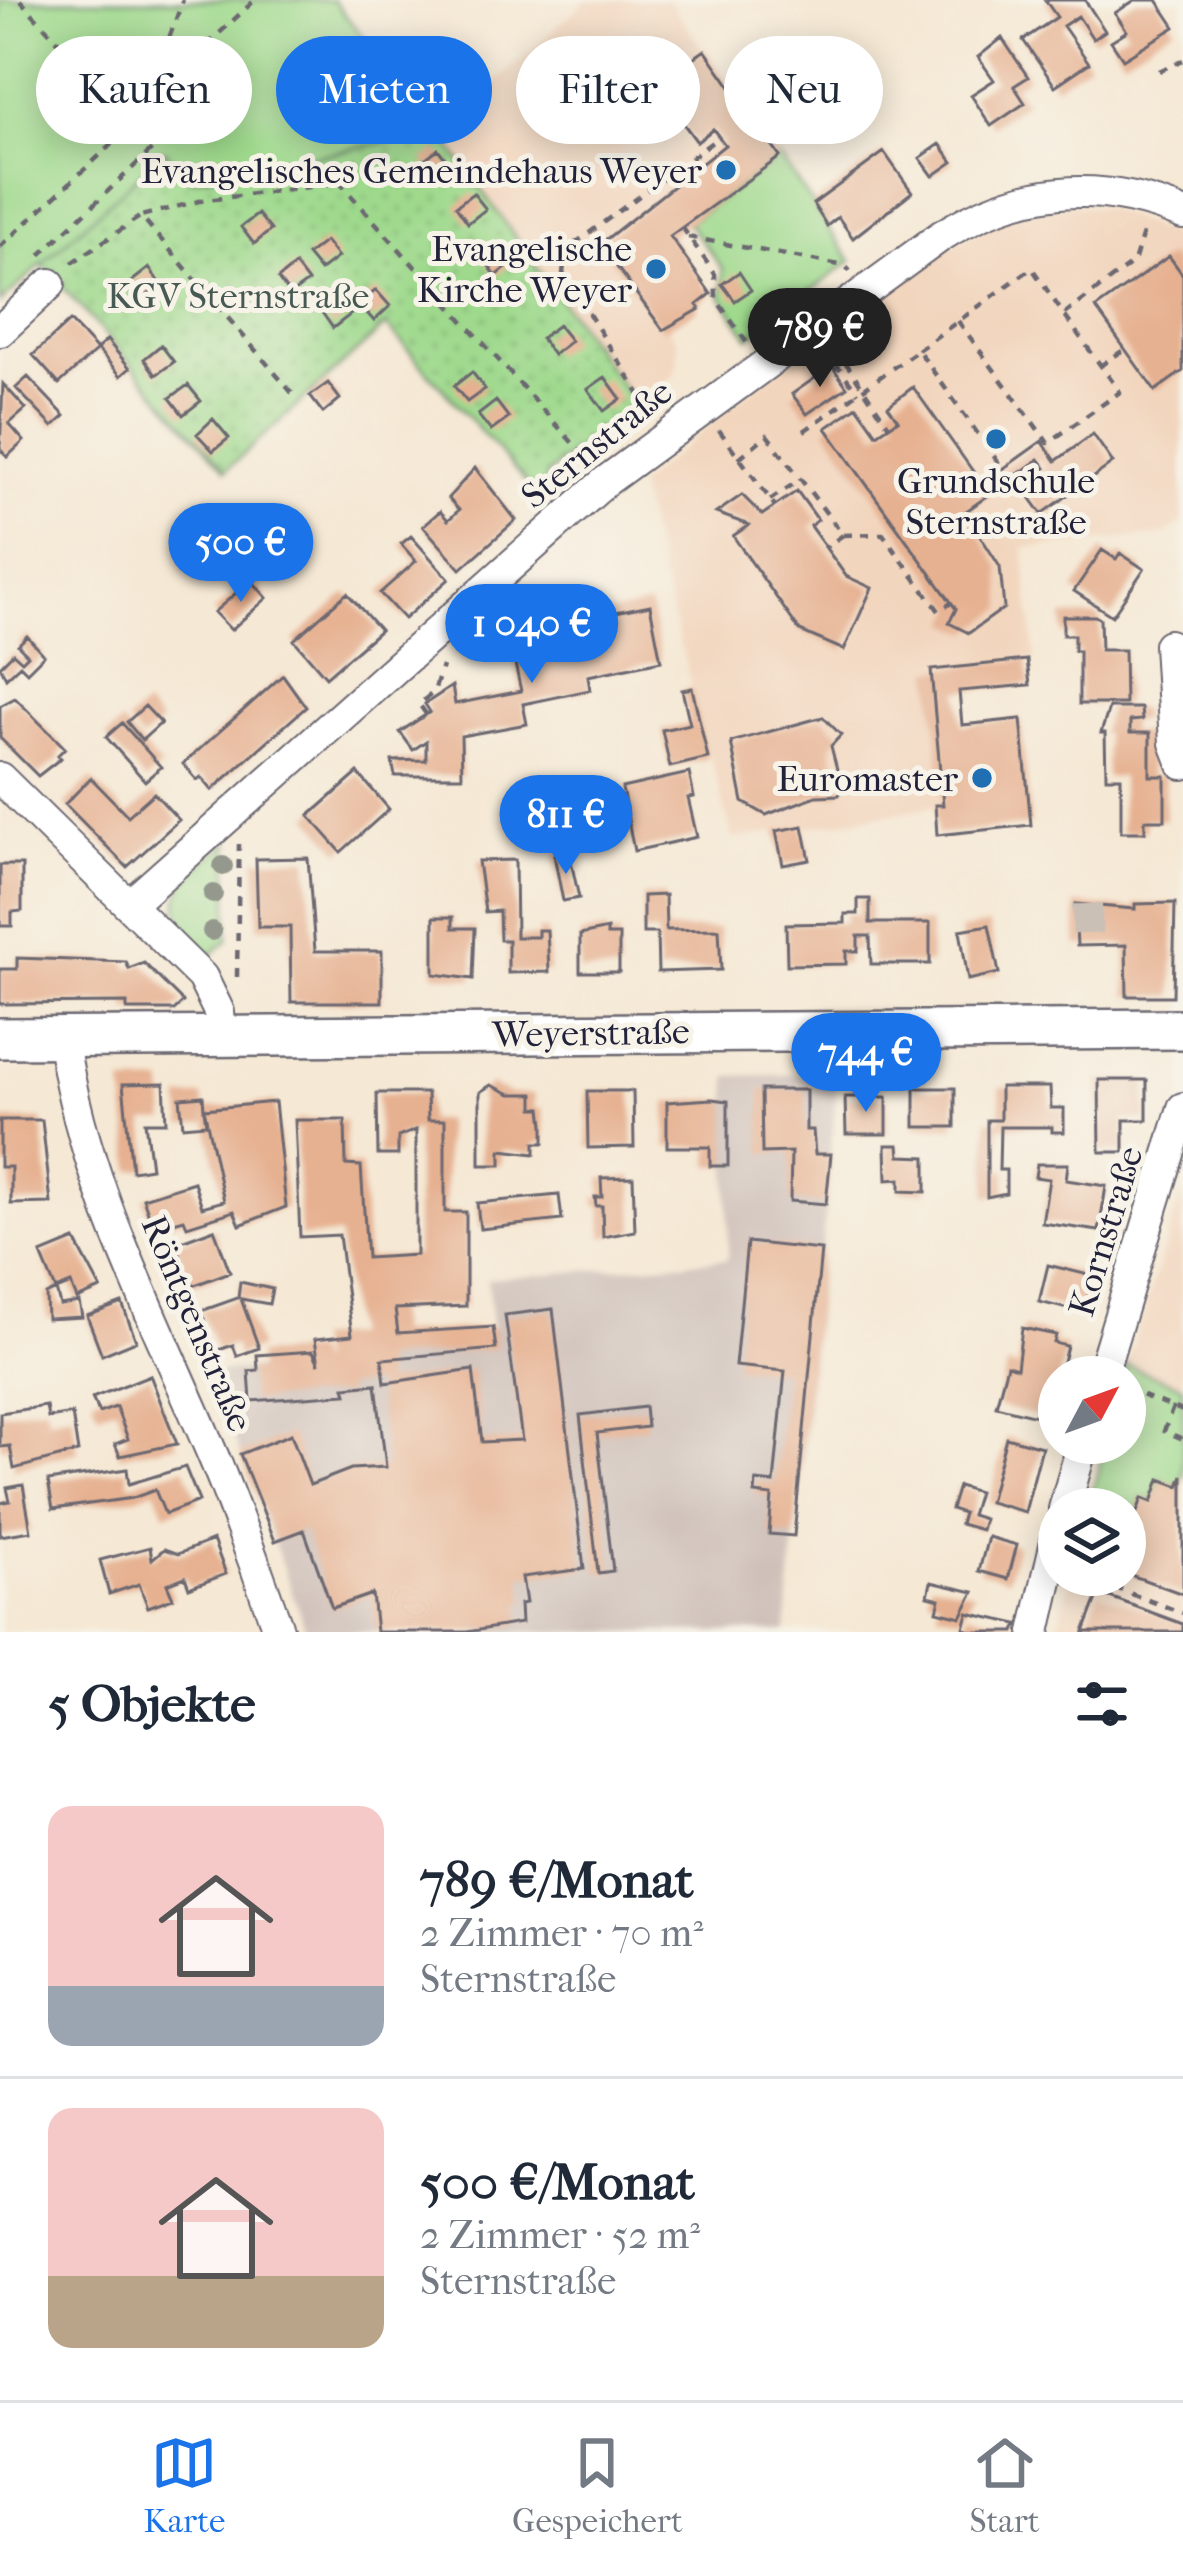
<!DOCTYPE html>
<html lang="de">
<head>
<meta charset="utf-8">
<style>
  body { margin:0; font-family:"IM FELL French Canon",serif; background:#f2f2f3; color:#1f2937; height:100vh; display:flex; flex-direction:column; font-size:45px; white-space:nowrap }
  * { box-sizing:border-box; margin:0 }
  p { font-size:39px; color:#747a83 }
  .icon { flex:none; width:66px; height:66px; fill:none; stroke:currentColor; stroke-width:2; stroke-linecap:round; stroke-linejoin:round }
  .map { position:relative; height:1632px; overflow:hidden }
  .side { display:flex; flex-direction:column; background:#fff; flex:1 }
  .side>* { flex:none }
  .hud { position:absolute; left:36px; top:36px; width:1113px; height:108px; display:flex; gap:24px }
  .needle { width:78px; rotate:49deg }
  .controls { position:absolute; left:1038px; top:1356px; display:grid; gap:24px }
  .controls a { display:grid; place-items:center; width:108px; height:108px; border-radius:50%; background:#fff; box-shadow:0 6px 30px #0003; font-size:60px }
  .price { position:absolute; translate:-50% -102px; padding:0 27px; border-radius:42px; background:#1a73e8; color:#fff; font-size:39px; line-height:78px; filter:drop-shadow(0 3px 6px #0008) }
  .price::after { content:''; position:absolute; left:50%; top:72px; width:36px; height:27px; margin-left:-18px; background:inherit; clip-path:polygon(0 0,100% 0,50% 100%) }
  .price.on { background:#222; color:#fff }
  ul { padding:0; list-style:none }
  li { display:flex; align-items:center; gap:36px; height:300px; padding:0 48px }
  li+li { border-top:3px solid #e0e1e3 }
  li span { display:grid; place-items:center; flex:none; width:336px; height:240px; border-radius:24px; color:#555 }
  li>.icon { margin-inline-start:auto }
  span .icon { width:144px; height:144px; fill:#fffc; stroke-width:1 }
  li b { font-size:51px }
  h2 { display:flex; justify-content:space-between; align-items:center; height:144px; padding:0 48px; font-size:51px }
  .tag { padding:0 42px; border-radius:54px; background:#fff; box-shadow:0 6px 30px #0003; font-size:42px; line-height:108px }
  .tag.on { background:#1a73e8; color:#fff }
  .tabs { display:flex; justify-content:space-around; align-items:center; height:168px; border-top:3px solid #e0e1e3; background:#fff; font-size:33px; color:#747a83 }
  .tabs a { display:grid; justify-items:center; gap:6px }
  .tabs .on { color:#1a73e8 }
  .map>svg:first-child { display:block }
</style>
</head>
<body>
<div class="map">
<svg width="1183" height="1632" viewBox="0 0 1183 1632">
  <defs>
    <pattern id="garden-dots" width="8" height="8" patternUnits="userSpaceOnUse" patternTransform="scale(3)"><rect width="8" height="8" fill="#9ed98c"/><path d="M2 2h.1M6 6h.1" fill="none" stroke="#88ba7a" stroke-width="1.8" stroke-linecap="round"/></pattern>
  </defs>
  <rect width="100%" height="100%" fill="#f7f3e8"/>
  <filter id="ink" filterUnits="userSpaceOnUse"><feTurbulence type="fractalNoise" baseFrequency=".00833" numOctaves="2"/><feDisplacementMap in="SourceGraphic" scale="24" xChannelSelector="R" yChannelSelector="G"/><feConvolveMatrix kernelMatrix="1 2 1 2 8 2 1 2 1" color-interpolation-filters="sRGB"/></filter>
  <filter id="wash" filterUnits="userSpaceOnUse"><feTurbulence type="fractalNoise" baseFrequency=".004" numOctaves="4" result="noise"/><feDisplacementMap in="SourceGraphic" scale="48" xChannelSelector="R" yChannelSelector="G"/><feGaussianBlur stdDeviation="2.7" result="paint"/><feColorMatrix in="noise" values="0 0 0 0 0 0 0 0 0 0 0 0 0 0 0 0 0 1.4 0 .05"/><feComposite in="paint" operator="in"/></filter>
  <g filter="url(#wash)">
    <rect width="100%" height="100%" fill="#f5e8d4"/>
    <path fill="#f2d5bd" d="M587,0H668L755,123L601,244L663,330L669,326L678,342L676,374L634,403L440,132Z
      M1071,205L1106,208L1183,240V522L1164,535L1024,548L1035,659L931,670L943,805L733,839L637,486L762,382L940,252L1007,216Z
      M1183,1190V1632H1057L1071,1575H1125V1509H1088L1105,1443H1125L1122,1377Z"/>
    <path fill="#cfc1ba" d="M838,1073L786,1632H307L210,1373L495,1349L487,1279L728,1259V1076Z"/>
    <path fill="#9ed98c" stroke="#607e64" stroke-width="3" d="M0,0H333L440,132L190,180L165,151L0,303Z
      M780,157L851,261L749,337L721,296L723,269L688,223Z
      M229,842L228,940L209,957C156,899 176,886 229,842Z
      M1125,1365L1183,1386V1477L1179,1486L1160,1479L1152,1502L1142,1499L1132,1526L1125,1524L1129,1504L1112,1498L1107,1509H1088L1105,1443H1125Z"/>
    <path fill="url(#garden-dots)" stroke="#607e64" stroke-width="3" d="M440,132L634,403L548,473L540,498L386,325L226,470L42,264L165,151L191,180Z"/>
    <g id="blocks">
      <path fill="#e6b191" d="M1045,0H1085L1105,31L1093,39L1078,16L1063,26L1089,63L1055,86L1023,40L1057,17Z
        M1135,0H1157L1175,27L1123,59L1111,41L1127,31L1115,13Z
        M1002,38L1028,77L1014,86L1025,103L991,126L971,95L994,80L978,57Z
        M705,50L780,157L670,236L711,294L697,305L700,309L663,330L600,244L725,145L713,129L697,142L655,85Z
        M940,144L953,162L933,176L920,158Z
        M438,149L451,166L436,178L423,160Z
        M884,152L912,192L853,238L838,217L827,226L813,204Z
        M473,193L486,209L468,223L456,206Z
        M258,214L271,230L254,244L241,227Z
        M325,241L338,257L320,271L307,255Z
        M501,246L514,262L496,276L484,259Z
        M1169,256L1183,275V371L1155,391L1096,308Z
        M295,265L308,282L290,295L278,279Z
        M149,268L161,285L144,298L131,282Z
        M739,272L751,290L735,301L722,284Z
        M376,290L390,306L374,321L359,304Z
        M338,298L351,314L333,328L321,311Z
        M70,321L97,350L59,384L33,355Z
        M558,325L571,341L553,355L541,338Z
        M107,340L130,368L121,376L97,349Z
        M161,345L174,362L156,375L144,359Z
        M832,366L847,387L807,414L792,394Z
        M472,372L485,389L467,402L454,386Z
        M28,377L65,416L53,427L16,388Z
        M605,377L621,399L604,411L588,389Z
        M328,383L340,399L323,413L310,396Z
        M3,384L26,409L9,424L24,441L7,457L0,449Z
        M188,385L201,401L183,415L170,398Z
        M913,387L982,484L1042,441L1056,461L1093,434L1113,463L1042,514L1022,486L1046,468L1039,459L965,512L1000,567L1004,608L969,633L949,623L956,609L826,428L857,406L877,434L898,420L888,406Z
        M496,401L509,418L491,431L478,415Z
        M213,419L229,438L213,451L197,434Z
        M475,468L516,520L461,569L423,526L440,511L448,520L459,510L448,498Z
        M797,491L818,520L810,526L846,576L872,588L844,650L800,631L733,536L749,525L716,513L742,495L762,515Z
        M411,536L449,579L404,619L380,593L416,561L401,544Z
        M1102,550L1116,559L1120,553L1144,569L1112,616L1074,591Z
        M251,580L267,598L231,630L214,612Z
        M347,593L380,630L326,677L294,640Z
        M650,605L661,661L588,676L590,690L523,704L527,724L461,736L462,776H395L392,761L426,760V741L413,750L400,732L430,712L425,704L452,686L455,704L521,691L511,646L580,633L577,620Z
        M1063,616H1095L1100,619L1101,650H1124L1125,704H1079V651H1074V635H1063Z
        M27,636L44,655L27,672L20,665L6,678L0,666L13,653L22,661L28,655L18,645Z
        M1027,660L1030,685L959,691L962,725L1021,719L1031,825L937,835L935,805H943L931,670Z
        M283,675L306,707L212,790L201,777L197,780L183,764Z
        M692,688L708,758L670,767L662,730L690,724L682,690Z
        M15,698L65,748L58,755L61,758L38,776L0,738V706Z
        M145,706L161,723L142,740L127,722Z
        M1109,708H1141L1142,720L1130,721V733H1150V776H1165V820H1145V832H1121V777H1106L1105,733H1101Z
        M823,717L841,735L831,746L842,789L839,795L816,796L766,815L743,802L731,742Z
        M122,723L161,767L145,781L106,737Z
        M358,773L389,809L341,852L309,816Z
        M689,773L694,797L688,798L697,837L634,851L622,788Z
        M91,778L128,816L154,793L179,820L127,867L65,804Z
        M803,826L810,860L783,865L776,831Z
        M569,852L579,898L563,901L554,855Z
        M308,858L315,951H382V1002H291L290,927H258L256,859Z
        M515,860L516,937H538V930H547L549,972L508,973V940H500L499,911L485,912L478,861Z
        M0,865H22V911L12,912V926H0Z
        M665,895L666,930L719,929L721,970L658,972L657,933H643V896Z
        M858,899H870V923H930V964H871L870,936H858V951H846V964L787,965L786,924L845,923V914H858Z
        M1175,903L1173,996H1127L1126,945L1077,946L1075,904L1135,909V904Z
        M434,917H453V928H475L473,979L434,974Z
        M989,925L999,973L968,980L960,930Z
        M607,929V935H619V972H580V935Z
        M17,958L126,962L129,969L144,963L183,1002L174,1010H127V1003L0,1004V969H17Z
        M1099,1080H1147V1120H1124V1152H1100Z
        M164,1083L166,1122H145L151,1168L132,1171L123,1084Z
        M491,1085L511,1094H534V1108H542L544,1125V1143H535V1154L501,1150V1165H480V1092Z
        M1000,1087H1050L1051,1108H1064V1132H1052V1127H1000L999,1170H1006V1193L987,1197V1120H1000Z
        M915,1088H955V1127H915Z
        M761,1090H806V1130H813L815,1154H831L826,1204L790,1201L791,1152L762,1153Z
        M587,1091H633L634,1147L588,1148Z
        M377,1093H427L428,1120H445V1212H466V1306L395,1309L398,1333L493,1327L496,1349L382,1359L385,1383L473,1370L482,1442L522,1440L505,1315L553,1309L584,1569L522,1577L526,1603L520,1604L521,1623L467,1632H376L372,1594L332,1608L304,1530L275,1541L240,1454L291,1434L310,1485L351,1469L386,1467L376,1384L345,1387L347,1394L251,1401L249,1371L258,1370L257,1355L313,1351L319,1364L315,1339L352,1335L339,1235L300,1237L295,1120H345L346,1165L361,1166L367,1258L416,1255V1130L398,1137V1155H378Z
        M203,1096L204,1109L275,1102L286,1207L240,1225L234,1211L187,1226L184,1219L153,1228L143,1198L194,1182L202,1207L224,1201L204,1109L206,1124L183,1126L180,1098Z
        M845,1097H887V1134H846Z
        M712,1099L728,1101V1166H710V1147H667V1102Z
        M0,1120H42L51,1203L11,1204V1167H0Z
        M886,1145H899L900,1156L926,1157V1192L900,1191V1179L887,1180Z
        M1037,1164H1068L1066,1180L1106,1186L1099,1231L1042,1223L1049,1179L1035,1177Z
        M633,1177L635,1231L603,1237L602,1206H596L595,1197H602L601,1178Z
        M559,1195L562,1220L480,1229L477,1203Z
        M214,1229L230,1272L192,1286L176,1243Z
        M75,1240L101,1289L77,1299L71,1284L56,1290L60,1305L79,1302L82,1317L47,1319L46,1295L56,1290L41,1254Z
        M747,1242L821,1250L794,1536L769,1534L772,1496L755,1494L756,1481L774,1483L785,1371L735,1366Z
        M1048,1265L1093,1276L1084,1313L1039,1302Z
        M240,1282L272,1289L269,1304L241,1299L259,1348L237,1356L233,1345L216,1351L201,1311L238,1298Z
        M122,1303L136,1341L102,1355L87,1316Z
        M1022,1328L1056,1335L1054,1343L1067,1346L1048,1419L996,1406L1007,1365L1017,1368Z
        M150,1375L177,1444L120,1456L115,1444L128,1439L116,1407L99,1413L92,1398Z
        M46,1406L48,1418L72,1414L78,1452L14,1469L10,1446L0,1447V1413Z
        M645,1407L647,1427L597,1433L613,1571L598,1573L580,1415Z
        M1006,1437L1042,1447L1025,1512L989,1502Z
        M185,1467L199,1501L165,1514L155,1490L133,1498L53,1509L48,1481L127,1469L129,1484Z
        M1183,1475V1594L1125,1573V1524L1132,1526L1142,1498L1152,1502L1160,1479L1179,1486Z
        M23,1485L31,1531L0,1536V1503L10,1501L7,1488Z
        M958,1486L978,1492L971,1515L984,1519L981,1530L960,1524L963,1513L951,1509Z
        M988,1537L1017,1545L1008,1579L979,1571Z
        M213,1540L226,1574L189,1588L185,1577L167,1584L173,1598L148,1607L139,1584L109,1594L100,1560L150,1547L152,1559L164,1549L178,1554Z
        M931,1582L974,1592L961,1617L937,1611L940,1599L928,1596Z
        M1099,1593L1183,1624V1632H1084Z
        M968,1613L1018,1624L1015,1632H973L964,1628Z"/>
    </g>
  </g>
  <g filter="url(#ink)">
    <use href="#blocks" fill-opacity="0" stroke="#6c6771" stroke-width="3"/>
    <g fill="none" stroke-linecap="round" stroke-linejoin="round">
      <path stroke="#cbc0b5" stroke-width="30" stroke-dasharray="30 15" stroke-linecap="butt" d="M1087,904L1088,946"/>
      <defs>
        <path id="minor" d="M0,331L50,284
          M1169,645L1175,743L1183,764
          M0,778L202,977L219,1012L221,1037
          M129,905L606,481L941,236C1019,187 1097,178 1183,214
          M63,1041C84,1185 152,1312 208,1444C235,1505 256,1569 279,1632
          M1101,1377L1183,1108
          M1064,1509L1083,1443
          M1035,1632L1059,1528"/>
        <path id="major" d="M0,1038L1183,1029"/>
      </defs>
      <use href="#minor" stroke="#6c6771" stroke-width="34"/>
      <use href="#major" stroke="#6c6771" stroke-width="44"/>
      <path stroke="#6c6771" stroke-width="4.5" stroke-dasharray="9 9" stroke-linecap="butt" d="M157,71L183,0
        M1159,71L1183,60
        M167,82L255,0
        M682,227L715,274L716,299L747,343
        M688,237L845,266L850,271
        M0,247L134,124L20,0
        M40,255L194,110L157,71L118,107
        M72,263L141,216
        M958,321L1048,443L1120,392L1064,315
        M835,347L889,426
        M918,350L1032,268L1064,315L1134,262L1144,230
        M1100,366L1125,349
        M835,369L838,366L858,393
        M292,393L141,216L199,201L340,183L587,459
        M651,412L563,273L566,250L719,137
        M719,430L775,506
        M804,431L918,350L1003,469
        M739,458L767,435L843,535L826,547
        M770,500L798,481
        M843,535L883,534L939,611L951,603
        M426,714L419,704L434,692L442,666
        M237,977L239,844
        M1125,1389L1183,1411
        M1173,1407L1164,1431L1183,1439
        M1080,1575L1183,1613"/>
      <use href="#minor" stroke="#fff" stroke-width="30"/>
      <use href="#major" stroke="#fff" stroke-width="39"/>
    </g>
    <g fill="#95998d">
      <circle cx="223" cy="866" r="10"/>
      <circle cx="213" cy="894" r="10"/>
      <circle cx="212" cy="931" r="10"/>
    </g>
  </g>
  <g fill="#1f6fb2" stroke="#f7f3e8" stroke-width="4.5">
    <circle cx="726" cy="170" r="12"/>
    <circle cx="656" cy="269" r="12"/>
    <circle cx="996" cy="439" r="12"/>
    <circle cx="982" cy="778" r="12"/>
  </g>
  <g text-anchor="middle" stroke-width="10" stroke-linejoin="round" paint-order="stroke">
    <g font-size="36" fill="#22223b" stroke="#f7f3e8" text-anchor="end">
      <text x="702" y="183">Evangelisches Gemeindehaus Weyer</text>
      <text x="632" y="261">Evangelische<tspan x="632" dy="41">Kirche Weyer</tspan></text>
      <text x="996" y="493" text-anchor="middle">Grundschule<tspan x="996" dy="41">Sternstraße</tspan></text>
      <text x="958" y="791">Euromaster</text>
    </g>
    <g font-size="36" fill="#475953" stroke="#f7f3e8">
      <text x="238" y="308">KGV Sternstraße</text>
    </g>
    <g font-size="36" fill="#22223b" stroke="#f7f3e8">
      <text transform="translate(596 443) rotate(-39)" y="13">Sternstraße</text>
      <text transform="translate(591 1032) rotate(-1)" y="13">Weyerstraße</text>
      <text transform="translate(1105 1231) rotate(-73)" y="13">Kornstraße</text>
      <text transform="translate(198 1323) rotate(67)" y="13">Röntgenstraße</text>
    </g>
  </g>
</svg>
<div class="controls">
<a><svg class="needle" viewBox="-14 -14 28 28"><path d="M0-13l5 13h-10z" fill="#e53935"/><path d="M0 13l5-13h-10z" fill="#747a83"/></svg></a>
<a><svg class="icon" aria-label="layers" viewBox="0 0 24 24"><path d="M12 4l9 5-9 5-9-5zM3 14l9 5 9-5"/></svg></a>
</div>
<b class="price on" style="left:820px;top:390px">789 €</b>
<b class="price" style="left:241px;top:605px">500 €</b>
<b class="price" style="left:532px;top:686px">1 040 €</b>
<b class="price" style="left:566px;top:877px">811 €</b>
<b class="price" style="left:866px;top:1115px">744 €</b>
<div class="hud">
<a class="tag">Kaufen</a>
<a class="tag on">Mieten</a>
<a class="tag">Filter</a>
<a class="tag">Neu</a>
</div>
</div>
<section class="side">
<h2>5 Objekte<svg class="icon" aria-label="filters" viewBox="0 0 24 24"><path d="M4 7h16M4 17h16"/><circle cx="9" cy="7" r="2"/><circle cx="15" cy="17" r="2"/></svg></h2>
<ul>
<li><span style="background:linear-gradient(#f6c9c9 75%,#9aa5b1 0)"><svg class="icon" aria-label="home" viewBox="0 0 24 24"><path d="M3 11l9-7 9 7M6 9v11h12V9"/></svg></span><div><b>789 €/Monat</b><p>2 Zimmer · 70 m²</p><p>Sternstraße</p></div></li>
<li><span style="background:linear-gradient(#f6c9c9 70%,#b9a48a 0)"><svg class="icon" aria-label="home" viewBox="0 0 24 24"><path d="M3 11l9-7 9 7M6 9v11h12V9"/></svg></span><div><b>500 €/Monat</b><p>2 Zimmer · 52 m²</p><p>Sternstraße</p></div></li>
</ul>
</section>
<nav class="tabs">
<a class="on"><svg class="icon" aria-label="map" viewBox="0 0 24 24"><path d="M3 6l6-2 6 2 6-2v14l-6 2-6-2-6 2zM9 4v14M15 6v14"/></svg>Karte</a>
<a><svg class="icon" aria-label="saved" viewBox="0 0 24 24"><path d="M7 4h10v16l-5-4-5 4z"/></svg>Gespeichert</a>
<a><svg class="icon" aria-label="home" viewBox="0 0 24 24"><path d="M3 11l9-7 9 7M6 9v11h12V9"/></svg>Start</a>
</nav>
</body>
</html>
